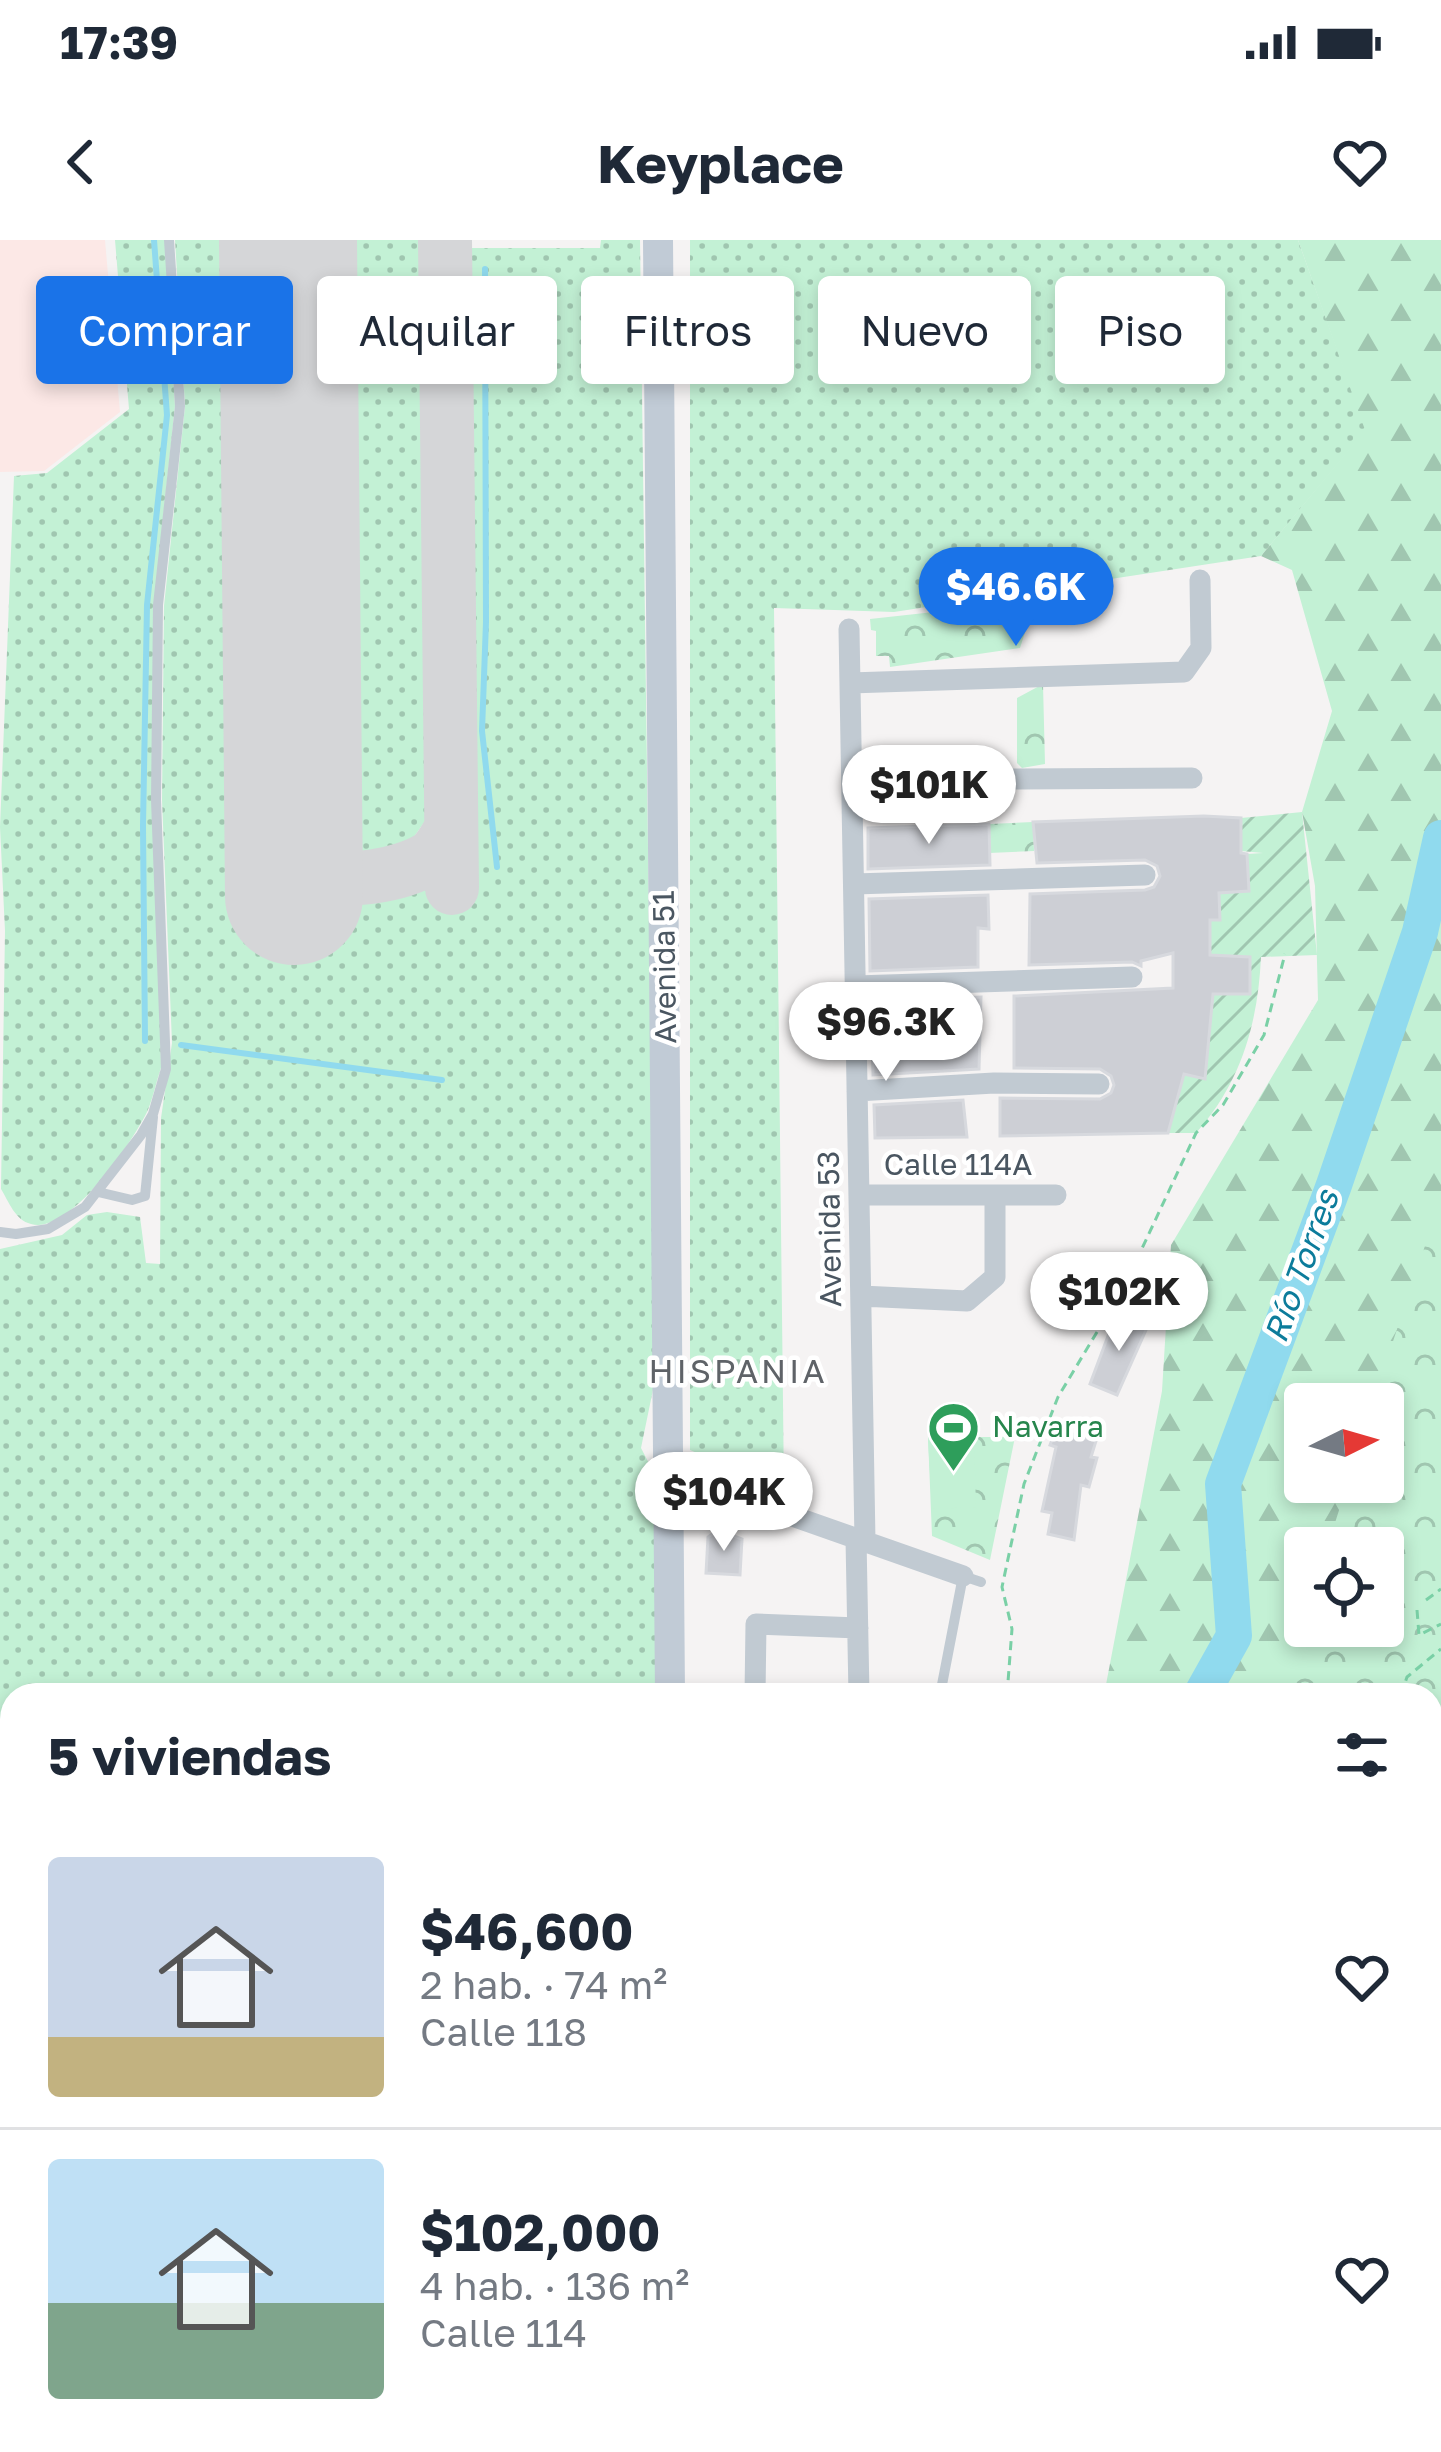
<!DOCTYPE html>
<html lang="es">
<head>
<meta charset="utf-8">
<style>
  body { margin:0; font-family:"Golos Text",sans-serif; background:#f6f6f7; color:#1f2937; height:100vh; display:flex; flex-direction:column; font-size:45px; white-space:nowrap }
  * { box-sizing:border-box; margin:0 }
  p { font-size:39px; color:#747a83 }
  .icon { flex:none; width:66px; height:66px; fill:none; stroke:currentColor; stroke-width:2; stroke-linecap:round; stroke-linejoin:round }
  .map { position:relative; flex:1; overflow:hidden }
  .side { position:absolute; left:0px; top:1443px; width:1443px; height:771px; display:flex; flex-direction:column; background:#fff; border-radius:36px 36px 0 0; box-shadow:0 6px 18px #0003 }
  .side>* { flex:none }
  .banner { position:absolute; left:36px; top:36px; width:1371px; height:108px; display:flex; gap:24px }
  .needle { width:78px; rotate:85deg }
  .controls { position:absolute; left:1284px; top:1143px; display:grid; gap:24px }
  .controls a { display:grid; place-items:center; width:120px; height:120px; border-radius:12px; background:#fff; box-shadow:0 6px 18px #0003; font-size:60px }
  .price { position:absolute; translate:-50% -102px; padding:0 27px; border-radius:42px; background:#fff; color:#222; font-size:39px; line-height:78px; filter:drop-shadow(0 3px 6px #0008) }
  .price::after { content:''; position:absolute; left:50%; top:72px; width:36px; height:27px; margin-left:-18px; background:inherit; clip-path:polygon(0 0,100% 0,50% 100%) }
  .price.selected { background:#1a73e8; color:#fff }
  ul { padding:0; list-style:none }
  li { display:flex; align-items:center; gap:36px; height:300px; padding:0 48px }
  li+li { border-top:3px solid #e0e1e3 }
  li span { display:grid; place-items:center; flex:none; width:336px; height:240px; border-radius:12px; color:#555 }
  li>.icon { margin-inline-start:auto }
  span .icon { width:144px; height:144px; fill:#fffc; stroke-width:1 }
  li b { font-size:51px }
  h2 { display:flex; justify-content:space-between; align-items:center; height:144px; padding:0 48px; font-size:51px }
  .tag { padding:0 42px; border-radius:12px; background:#fff; box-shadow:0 6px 18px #0003; font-size:42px; line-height:108px }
  .tag.selected { background:#1a73e8; color:#fff }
  .status { display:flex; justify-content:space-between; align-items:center; height:84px; padding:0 60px; background:#fff; direction:ltr }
  .status svg { height:33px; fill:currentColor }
  header { display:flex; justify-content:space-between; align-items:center; height:156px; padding:0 48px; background:#fff; font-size:54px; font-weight:700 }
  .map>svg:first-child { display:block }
</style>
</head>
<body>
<div class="status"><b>17:39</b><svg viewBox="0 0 49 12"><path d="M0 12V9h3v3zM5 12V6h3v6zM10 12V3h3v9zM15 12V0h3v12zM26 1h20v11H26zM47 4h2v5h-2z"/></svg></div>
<header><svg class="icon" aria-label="back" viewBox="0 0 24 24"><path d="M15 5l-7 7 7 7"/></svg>Keyplace<svg class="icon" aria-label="heart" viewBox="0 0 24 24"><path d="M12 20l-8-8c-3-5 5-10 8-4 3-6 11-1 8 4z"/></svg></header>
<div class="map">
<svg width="1441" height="2212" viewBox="0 0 1441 2212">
  <defs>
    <pattern id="grass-dots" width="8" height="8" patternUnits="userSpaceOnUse" patternTransform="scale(3)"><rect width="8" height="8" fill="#c3f1d5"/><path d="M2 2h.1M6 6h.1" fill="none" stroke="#a0c6b0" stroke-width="1.8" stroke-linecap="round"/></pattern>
    <pattern id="forest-firs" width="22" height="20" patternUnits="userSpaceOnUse" patternTransform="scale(3)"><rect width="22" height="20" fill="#c3f1d5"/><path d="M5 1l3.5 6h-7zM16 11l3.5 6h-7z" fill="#a0c6b0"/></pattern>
    <pattern id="park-crowns" width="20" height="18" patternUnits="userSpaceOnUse" patternTransform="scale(3)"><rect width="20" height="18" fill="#c3f1d5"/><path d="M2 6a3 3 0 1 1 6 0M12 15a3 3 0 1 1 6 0" fill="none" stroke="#a0c6b0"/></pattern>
    <pattern id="garden-furrows" width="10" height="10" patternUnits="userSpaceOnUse" patternTransform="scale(3)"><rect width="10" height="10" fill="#c3f1d5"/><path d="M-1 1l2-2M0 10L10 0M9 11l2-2" fill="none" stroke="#a0c6b0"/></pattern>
    <pattern id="water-waves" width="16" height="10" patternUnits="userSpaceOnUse" patternTransform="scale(3)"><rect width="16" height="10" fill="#90daee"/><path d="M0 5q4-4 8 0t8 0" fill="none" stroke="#78b4c4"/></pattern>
  </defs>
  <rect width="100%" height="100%" fill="#f5f3f3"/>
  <path fill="#fce8e6" d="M0,0H105L120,172L44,231L0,232Z"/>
  <path fill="url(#grass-dots)" d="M115,0H165L175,166L154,365L161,828C156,842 153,859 147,872C131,904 70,995 31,984C15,980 9,962 1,949L5,691L0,587L14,236L47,233L129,169Z
    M175,0H242L248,667L318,665L434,633L432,656H467L463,8H600L601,0H640L655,1140L641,1208L654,1233L660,1455H12V2100H8L4,1949L0,1939V1009L62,995L87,975L107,972L140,977L146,1023L160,1024L161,878L172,803L162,560L164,366L185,166Z
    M329,0H428L432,571L407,607L343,622L334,618Z
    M690,0H1298L1366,190L1261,316L894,372L774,368L784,1250L690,1210Z"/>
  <path fill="url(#forest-firs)" fill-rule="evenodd" d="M1298,0H1441V1080L1374,1308H1305V1386L1365,1455H1104L1162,1151L1171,1005L1318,760L1315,646L1302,572L1332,471L1292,330L1261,316L1365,190ZM1305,1164H1383V1242H1305Z
    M852,2202H1100L1096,2212H843Z"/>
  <path fill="url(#park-crowns)" d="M1035,361L1020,408L890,427L889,416H876V391L871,390L870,379Z
    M1043,444L1045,524L1022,528L1017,523V458Z
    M1033,582L1034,611L989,613V584Z
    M1441,958V2212H1043L1046,2202H1431V1455H1281L1305,1379V1386H1383V1308H1327L1348,1242H1383V1164H1372Z
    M928,1197H1015L990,1320L932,1296Z"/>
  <path fill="url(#garden-furrows)" d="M1302,572L1317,715L1261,717C1258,783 1241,843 1196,893H1168L1184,834L1204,838L1213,754L1250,753V717L1210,715V680L1219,679V653L1249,651L1247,614L1263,613L1241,611V578Z"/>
  <path fill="#c3f1d5" d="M928,1200H974L976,1267L932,1269Z"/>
  <path fill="url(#water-waves)" d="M1441,1811V1955L1431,1953V1811Z"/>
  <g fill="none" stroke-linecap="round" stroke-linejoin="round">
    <path stroke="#90daee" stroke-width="6" d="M485,29L486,382L482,491L497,627
      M145,801L143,586L147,365L167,175L154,0
      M181,805L442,840"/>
    <path stroke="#90daee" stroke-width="21" d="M1431,1761L1441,1760"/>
    <path stroke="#90daee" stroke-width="36" d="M1201,1455L1234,1396L1223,1244L1334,945L1420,692L1441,598
      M953,2212L959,2202"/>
    <path stroke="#d5d6d8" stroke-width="54" d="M445,0L452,648
      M293,587C299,602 304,618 317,628C342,648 402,634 428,619C439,612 444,600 451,589"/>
    <path stroke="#d5d6d8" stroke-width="138" d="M288,0L294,656"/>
  </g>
  <path fill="#cdcfd5" stroke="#d7d9de" stroke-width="3" d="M1204,576L1241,578V613L1247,614L1249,651L1219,653L1220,680H1210V715L1250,717V754H1213L1205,839L1184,834L1168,893L1000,896V858L1100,859L1111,853L1114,845L1111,836L1100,829L1014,828V756L1173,748V713L1141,721V726L1132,722L1029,725L1030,654L1145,650L1154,647L1160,636L1157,626L1145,620L1037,623L1033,582Z
    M989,584L990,625L868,629V588Z
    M988,655L989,689L978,688V727L870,731L869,659Z
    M981,757L979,829L873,835L871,761Z
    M963,860L967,897L875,898L874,865Z
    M1133,1074L1150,1081L1117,1155L1090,1144L1114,1080L1129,1086Z
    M1056,1189L1096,1201L1091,1217L1097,1218L1089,1247L1081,1245L1074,1300L1048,1294L1052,1273L1042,1271L1056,1207L1050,1205Z
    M718,1290L742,1299L740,1335L706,1333L708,1297Z"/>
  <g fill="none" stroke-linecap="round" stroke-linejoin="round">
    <path stroke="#7ad0a6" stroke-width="3" stroke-dasharray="9 6" stroke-linecap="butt" d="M1426,1360L1441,1349
      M1417,1370L1419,1395L1441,1384
      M1007,1455L1012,1389L1002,1347L1024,1244L1058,1157L1124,1047L1196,893L1223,865L1264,795L1285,714
      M1401,1455L1407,1437L1441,1409
      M1431,1604L1441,1580
      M1431,1642L1441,1652
      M1431,1961L1441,1963
      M1431,2036L1441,2028
      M1319,2202L1326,2212
      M1373,2202L1380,2212
      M1386,2202L1394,2212
      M1430,2202L1436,2212
      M1297,2212L1298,2202
      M1351,2212L1364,2202"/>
    <path stroke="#c1cad2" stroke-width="10" d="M98,952L132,960L145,956L153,877
      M0,992L16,994L48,989L85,967L141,895L153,874L166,829L156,560L158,365L180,166L169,0
      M940,1455L963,1336L981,1342"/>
    <path stroke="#c1cad2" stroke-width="21" d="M849,389L865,1301
      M850,443L1184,432L1201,408L1200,340
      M852,540L1192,538
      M854,644L1145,635
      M856,746L1132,737
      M857,851L994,843L1099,844
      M859,955H1056
      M861,1056L967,1061L995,1037V958
      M670,1233L963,1336
      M856,1299L859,1455
      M755,1455L756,1384L858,1388
      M90,2202V2212
      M279,2202V2212
      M523,2202L526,2212
      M633,2202V2212
      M421,2212L428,2203L449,2202
      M678,2212L681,2202"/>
    <path stroke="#c1cbd6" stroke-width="30" d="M658,0L670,1455
      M0,2136H12"/>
  </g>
  <defs>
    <symbol id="stadium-pin" viewBox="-11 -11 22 30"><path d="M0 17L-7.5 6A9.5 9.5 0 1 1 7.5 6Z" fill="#2e9e5b" stroke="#fff"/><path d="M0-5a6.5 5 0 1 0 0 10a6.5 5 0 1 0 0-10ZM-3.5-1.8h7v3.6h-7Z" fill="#fff"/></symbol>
  </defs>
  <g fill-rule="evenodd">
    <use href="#stadium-pin" x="924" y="1158" width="59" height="81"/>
  </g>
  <g text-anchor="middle" stroke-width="9" stroke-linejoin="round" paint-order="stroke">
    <g font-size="30" fill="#4a5661" stroke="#fff">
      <text transform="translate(665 727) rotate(-91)" y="10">Avenida 51</text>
      <text x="958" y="935">Calle 114A</text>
      <text transform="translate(830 989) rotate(-91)" y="10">Avenida 53</text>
    </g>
    <g font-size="30" fill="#27864d" stroke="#fff" text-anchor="start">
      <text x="992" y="1197">Navarra</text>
    </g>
    <g font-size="33" font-style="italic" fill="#0c7c9b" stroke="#fff">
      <text transform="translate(1301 1026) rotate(-70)" y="12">Río Torres</text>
    </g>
    <g font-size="33" letter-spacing="3" fill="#5f6368" stroke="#fff">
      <text x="738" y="1143">HISPANIA</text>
    </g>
  </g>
</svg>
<div class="controls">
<a><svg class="needle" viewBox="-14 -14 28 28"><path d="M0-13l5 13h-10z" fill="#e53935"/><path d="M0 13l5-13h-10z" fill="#747a83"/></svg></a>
<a><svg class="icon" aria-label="locate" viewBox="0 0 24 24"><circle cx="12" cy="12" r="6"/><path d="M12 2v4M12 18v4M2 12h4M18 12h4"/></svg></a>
</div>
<b class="price selected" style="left:1016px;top:409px">$46.6K</b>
<b class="price" style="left:929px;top:607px">$101K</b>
<b class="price" style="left:886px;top:844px">$96.3K</b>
<b class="price" style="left:1119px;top:1114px">$102K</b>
<b class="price" style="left:724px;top:1314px">$104K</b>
<div class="banner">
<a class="tag selected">Comprar</a>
<a class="tag">Alquilar</a>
<a class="tag">Filtros</a>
<a class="tag">Nuevo</a>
<a class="tag">Piso</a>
</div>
<section class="side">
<h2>5 viviendas<svg class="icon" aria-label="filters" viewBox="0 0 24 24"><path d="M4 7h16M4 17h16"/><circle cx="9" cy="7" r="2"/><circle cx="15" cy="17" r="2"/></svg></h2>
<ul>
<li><span style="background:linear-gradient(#c9d6e8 75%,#c2b280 0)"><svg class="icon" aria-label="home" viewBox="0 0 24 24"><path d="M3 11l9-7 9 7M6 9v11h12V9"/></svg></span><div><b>$46,600</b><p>2 hab. · 74 m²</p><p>Calle 118</p></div><svg class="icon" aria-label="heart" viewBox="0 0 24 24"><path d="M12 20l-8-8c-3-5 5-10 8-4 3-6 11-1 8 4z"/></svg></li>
<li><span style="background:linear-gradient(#bfe0f5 60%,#7fa58c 0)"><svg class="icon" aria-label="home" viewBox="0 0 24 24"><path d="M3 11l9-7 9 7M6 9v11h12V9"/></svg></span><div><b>$102,000</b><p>4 hab. · 136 m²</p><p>Calle 114</p></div><svg class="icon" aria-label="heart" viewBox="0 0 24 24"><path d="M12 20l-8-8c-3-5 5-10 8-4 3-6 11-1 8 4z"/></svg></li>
</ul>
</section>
</div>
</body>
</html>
